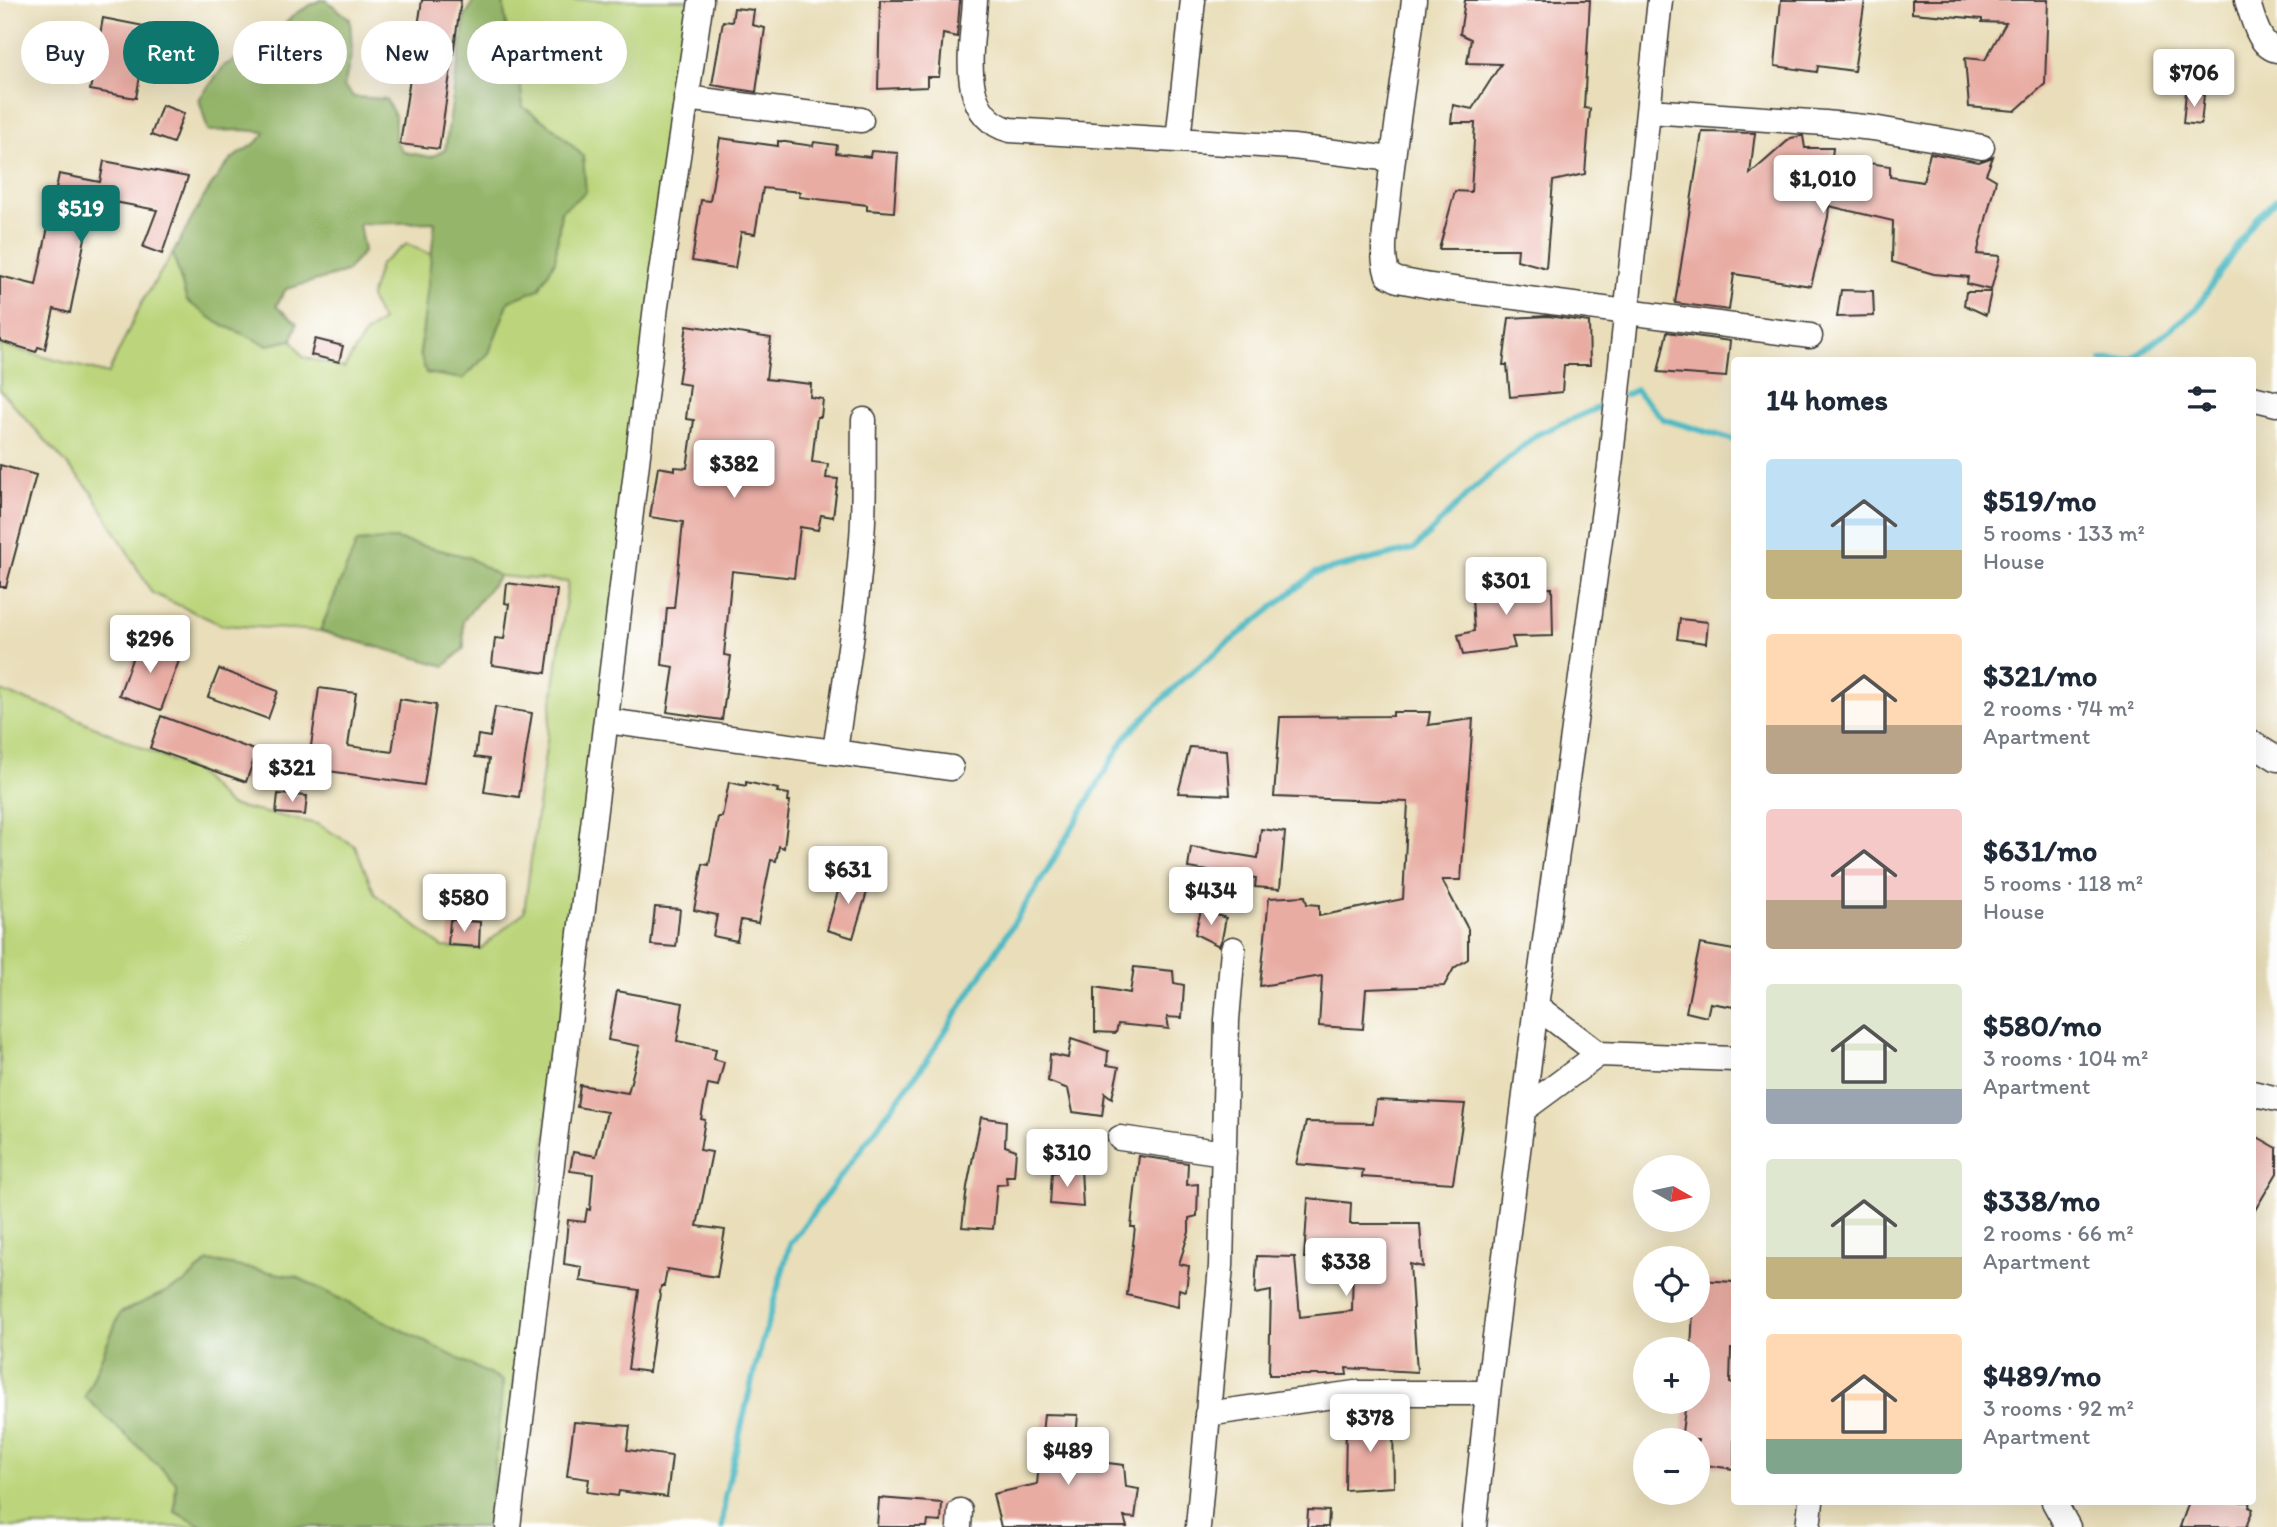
<!DOCTYPE html>
<html lang="en">
<head>
<meta charset="utf-8">
<style>
  body { margin:0; font-family:Itim,sans-serif; background:#f2f2f3; color:#1f2937; height:100vh; display:flex; flex-direction:column; font-size:26px; white-space:nowrap }
  * { box-sizing:border-box; margin:0 }
  p { font-size:23px; color:#747a83 }
  .icon { flex:none; width:38px; height:38px; fill:none; stroke:currentColor; stroke-width:2; stroke-linecap:round; stroke-linejoin:round }
  .map { position:relative; flex:1; overflow:hidden }
  .drawer { position:absolute; left:1731px; top:357px; width:525px; height:1148px; display:flex; flex-direction:column; background:#fff; border-radius:7px; box-shadow:0 7px 28px #0002 }
  .drawer>* { flex:none }
  .hud { position:absolute; left:21px; top:21px; width:665px; height:63px; display:flex; gap:14px }
  .needle { width:46px; rotate:99deg }
  .controls { position:absolute; left:1633px; top:1155px; display:grid; gap:14px }
  .controls a { display:grid; place-items:center; width:77px; height:77px; border-radius:50%; background:#fff; box-shadow:0 7px 28px #0002; font-size:35px }
  .price { position:absolute; translate:-50% -60px; padding:0 16px; border-radius:7px; background:#fff; color:#222; font-size:23px; line-height:46px; filter:drop-shadow(0 2px 4px #0008) }
  .price::after { content:''; position:absolute; left:50%; top:42px; width:21px; height:16px; margin-left:-10px; background:inherit; clip-path:polygon(0 0,100% 0,50% 100%) }
  .price.selected { background:#0f766e; color:#fff }
  ul { padding:0; list-style:none }
  li { display:flex; align-items:center; gap:21px; height:175px; padding:0 35px }
  li span { display:grid; place-items:center; flex:none; width:196px; height:140px; border-radius:7px; color:#555 }
  li>.icon { margin-inline-start:auto }
  span .icon { width:84px; height:84px; fill:#fffc; stroke-width:1 }
  li b { font-size:30px }
  h2 { display:flex; justify-content:space-between; align-items:center; height:84px; padding:0 35px; font-size:30px }
  .chip { padding:0 24px; border-radius:32px; background:#fff; box-shadow:0 7px 28px #0002; font-size:24px; line-height:63px }
  .chip.selected { background:#0f766e; color:#fff }
  .map>svg:first-child { display:block }
</style>
</head>
<body>
<div class="map">
<svg width="2277" height="1527" viewBox="0 0 2277 1527">
  <rect width="100%" height="100%" fill="#fff"/>
  <filter id="ink" filterUnits="userSpaceOnUse"><feTurbulence type="fractalNoise" baseFrequency=".0143" numOctaves="2"/><feDisplacementMap in="SourceGraphic" scale="14" xChannelSelector="R" yChannelSelector="G"/><feConvolveMatrix kernelMatrix="1 2 1 2 8 2 1 2 1" color-interpolation-filters="sRGB"/></filter>
  <filter id="wash" filterUnits="userSpaceOnUse"><feTurbulence type="fractalNoise" baseFrequency=".00686" numOctaves="4" result="noise"/><feDisplacementMap in="SourceGraphic" scale="28" xChannelSelector="R" yChannelSelector="G"/><feGaussianBlur stdDeviation="1.57" result="paint"/><feColorMatrix in="noise" values="0 0 0 0 0 0 0 0 0 0 0 0 0 0 0 0 0 1.4 0 .05"/><feComposite in="paint" operator="in"/></filter>
  <g filter="url(#wash)">
    <rect width="100%" height="100%" fill="#e9deb9"/>
    <path fill="#bcd57b" stroke="#6c784c" stroke-width="2" d="M503,0H694L495,1527H489L503,1381L209,1261L183,1284L120,1313L136,1443L176,1482L175,1512L204,1527H0V691L62,712L196,772L229,805L317,824L355,846L375,894L442,947L480,949L524,912L568,582L499,576L468,557L358,542L320,631L222,625L152,593L91,491L0,390V345L108,374L142,302L173,253L187,301L267,345L292,340L303,357L344,368L365,334L382,321L370,298L380,264L407,244L432,255L420,354L509,301L555,261L561,211L555,129L523,107L517,57L506,25Z"/>
    <path fill="#95b66b" stroke="#586944" stroke-width="2" d="M320,0H326L350,19L352,51L344,87L354,97L386,99L395,116V140L403,152L431,157L445,150L465,17L474,0H503L506,25L517,57L523,107L555,129L583,156L586,192L561,211L555,261L539,289L509,301L489,353L463,379L426,373L420,354L435,222L359,224L364,251L346,272L286,289L276,306L297,323L292,340L267,345L218,323L187,301L173,253C191,222 207,185 232,159C242,150 261,143 265,132L243,130L208,131L199,99L225,65L261,47L296,13Z
      M395,539L468,557L499,576L463,621L464,648L445,666L320,631L357,542Z
      M209,1261L297,1277L503,1381L489,1527H204L175,1512L176,1482L85,1397L120,1313L183,1284Z"/>
    <g fill="none" stroke-linecap="round" stroke-linejoin="round">
      <path stroke="#4bb9c3" stroke-width="6" d="M2102,360L2133,359L2196,309L2257,217L2277,199
        M1625,395L1636,390L1663,419L1734,440
        M722,1527L725,1497L754,1372L790,1244L925,1063L1045,874L1126,736L1182,680L1315,573L1414,549L1474,488L1536,435L1609,403"/>
    </g>
    <g id="blocks">
      <path fill="#e8aca3" d="M422,0H461L439,149L400,144Z
        M880,0H960L957,37L943,34L939,77H927V87L878,89Z
        M1465,0H1590L1584,108L1590,109L1585,174L1553,181L1546,268L1517,260L1518,249H1439L1455,191L1471,192L1475,123H1451L1453,105L1472,109L1501,64L1467,63L1471,39L1460,34Z
        M1781,0H1865L1854,71L1818,66L1817,72L1775,66Z
        M1912,0H2048L2045,84L2015,111L1969,107L1965,58L1985,60L2006,23L1982,22V19L1912,13Z
        M734,8L754,10L752,25L765,28L756,92L712,85L723,21L732,22Z
        M103,18L149,27L136,98L90,90Z
        M2186,92L2204,94L2201,125L2183,123Z
        M162,105L184,113L173,143L151,135Z
        M1702,132L1755,133L1750,174L1791,138L1801,136H1803L1805,148H1833L1832,157L1858,169L1862,162L1890,166V177L1923,182L1930,153L1979,162L1993,157L1986,174L1996,180L1977,254L2000,256L1991,290L1967,284L1968,277L1934,274L1892,262L1893,221L1829,206L1828,217L1811,286L1734,274L1729,310L1675,303Z
        M720,138L778,146V141L813,146L814,142L837,145L836,153L870,157L871,151L898,153L894,212L867,210V205L799,197L800,192L763,188L755,234L741,232L735,268L692,261L701,200L710,201Z
        M104,161L188,177L162,254L143,247L157,210L93,198L70,313L54,309L45,349L38,347L36,352L0,341V276L36,285L59,174L100,182Z
        M1841,290L1873,291L1874,316L1837,317Z
        M1966,292H1991L1986,315L1964,305Z
        M1548,316L1589,322L1590,365H1564L1562,392L1510,397L1507,365H1503L1509,318Z
        M687,325L771,338L766,379L811,384L810,397L823,399L821,417H817L812,462L828,464L826,478L838,479L833,517L821,515L818,530L800,527L794,578L732,571L724,655L731,656L722,720L667,712L674,667L662,665L667,608H674L683,522L650,517L658,467L675,470V467L687,468L694,420L686,419L690,385L678,383Z
        M1667,332L1730,341L1726,377L1658,372Z
        M315,339L343,346L339,362L311,355Z
        M0,465L36,475L6,587H0Z
        M1471,580L1499,581L1500,589L1552,588L1553,636L1512,637L1515,648L1463,655L1458,635L1474,631Z
        M507,583L557,590L546,673L492,665L495,638L504,639L509,604L505,603Z
        M1680,619L1708,622L1706,643L1677,639Z
        M139,640L181,655L161,710L119,695Z
        M219,669L278,691L268,719L208,697Z
        M319,688L356,693L348,746L392,752L400,699L436,705L424,785L308,768Z
        M495,707L532,713L519,797L484,792L489,759L475,757L478,735L490,737Z
        M1393,712H1430L1428,725L1473,719L1461,880H1442L1468,929V959L1454,968L1444,986L1366,989L1363,1029L1319,1026L1322,976L1260,986L1269,898L1305,896L1307,904L1319,905V916L1403,899L1408,802L1274,797L1280,717L1393,716Z
        M161,716L257,751L246,782L150,748Z
        M1190,747L1227,750L1230,795L1178,793Z
        M729,782L746,786V782L778,789L777,792L789,794L788,801H790L784,848L779,846L776,861L771,860L758,923L741,920L737,941L713,936L717,915L694,910L703,864L709,865L718,817H722Z
        M278,794L307,796L305,815L276,813Z
        M1261,829L1285,832L1280,889L1255,887L1256,878L1188,868L1191,847L1258,858Z
        M843,874L870,882L853,938L827,930Z
        M655,907L680,909L676,947L651,945Z
        M1201,910L1226,918L1222,939L1219,946L1195,934Z
        M450,920L480,922L479,947L448,945Z
        M1700,944L1734,950V1007L1710,1003L1707,1017L1686,1012Z
        M1134,967L1173,971L1174,983L1184,985L1182,1018L1167,1017L1169,1029L1118,1024L1116,1033L1095,1032V987L1130,993Z
        M617,991L683,1003L677,1041L716,1049L714,1059L724,1062L718,1086L708,1084L701,1119L705,1120L700,1150L712,1152L697,1226L725,1230L717,1277L667,1269L664,1286H661L649,1372L628,1369L639,1290L580,1281L582,1267L564,1264L568,1220L585,1222L587,1209L590,1210L593,1174L570,1171L573,1152L596,1156L607,1112L577,1107L580,1085L628,1093L640,1046L608,1040Z
        M1071,1039L1108,1051L1107,1065L1119,1067L1112,1098L1105,1093L1102,1116L1073,1112L1068,1089L1048,1081L1050,1054L1068,1058Z
        M1376,1100L1465,1104L1453,1183L1362,1177L1363,1170L1296,1164L1306,1122L1373,1123Z
        M981,1117L1006,1121L1005,1146L1016,1150L1014,1176H1006L1007,1184L997,1185L993,1229L962,1227L967,1187Z
        M2252,1134L2277,1148V1173L2252,1215Z
        M1139,1156L1188,1163L1187,1185L1198,1184L1197,1216L1189,1218V1232L1179,1264L1189,1266L1186,1291L1179,1289L1178,1307L1127,1295L1135,1227H1131Z
        M1081,1169L1083,1207L1050,1204L1052,1173Z
        M1308,1198L1351,1203L1350,1224H1420L1423,1267L1410,1264L1417,1372L1346,1368L1347,1375H1269L1271,1291L1255,1294L1257,1256L1295,1257L1300,1317L1352,1311L1353,1258H1304Z
        M1698,1280L1734,1282V1349H1731L1730,1383L1734,1384V1469L1698,1464V1440H1681L1686,1402H1698V1349H1691L1693,1311H1698Z
        M1044,1414L1078,1415L1074,1459L1124,1465L1126,1487L1139,1489L1135,1518L1124,1517L1127,1527H1001L993,1494L1037,1484Z
        M1393,1418L1394,1487L1345,1490L1346,1422Z
        M574,1422L630,1426L627,1450L672,1456L667,1497L619,1491L618,1496L587,1492L589,1479L567,1476Z
        M879,1498L942,1503L941,1522L928,1521L927,1527H877Z
        M2189,1502H2251L2249,1507L2253,1509L2246,1527H2180Z
        M1308,1510L1329,1511L1328,1527H1307Z"/>
    </g>
  </g>
  <g filter="url(#ink)">
    <use href="#blocks" fill-opacity="0" stroke="#3b3934" stroke-width="2"/>
    <g fill="none" stroke-linecap="round" stroke-linejoin="round">
      <defs>
        <path id="minor" d="M975,0C973,43 955,115 1010,130L1293,147L1392,159
          M1414,0C1406,68 1394,136 1388,205C1386,226 1380,255 1388,275L1398,280L1430,286L1810,336
          M2247,0C2253,17 2258,46 2277,50
          M686,98L861,120
          M1649,111L1825,123L1873,128L1982,147
          M1178,140L1193,0
          M2252,398L2277,404
          M607,721L951,768
          M2252,743L2277,759
          M835,751C845,681 857,610 862,538C865,499 863,459 864,420
          M1536,1006L1599,1054L1734,1059
          M2252,1093L2277,1099
          M1523,1110L1599,1054
          M1120,1138L1224,1153
          M1207,1414L1355,1393H1488
          M2054,1502L2068,1527
          M508,1527L656,306L701,0
          M959,1527L960,1511
          M1198,1527L1221,1266L1227,1020L1233,949
          M1474,1527L1488,1393L1536,1006L1610,466L1660,0
          M1808,1527L1811,1502"/>
      </defs>
      <use href="#minor" stroke="#3b3934" stroke-width="27"/>
      <use href="#minor" stroke="#fff" stroke-width="24"/>
    </g>
  </g>
</svg>
<div class="controls">
<a><svg class="needle" viewBox="-14 -14 28 28"><path d="M0-13l5 13h-10z" fill="#e53935"/><path d="M0 13l5-13h-10z" fill="#747a83"/></svg></a>
<a><svg class="icon" aria-label="locate" viewBox="0 0 24 24"><circle cx="12" cy="12" r="6"/><path d="M12 2v4M12 18v4M2 12h4M18 12h4"/></svg></a>
<a>+</a>
<a>−</a>
</div>
<b class="price" style="left:2194px;top:109px">$706</b>
<b class="price" style="left:1823px;top:215px">$1,010</b>
<b class="price selected" style="left:81px;top:245px">$519</b>
<b class="price" style="left:734px;top:500px">$382</b>
<b class="price" style="left:1506px;top:617px">$301</b>
<b class="price" style="left:150px;top:675px">$296</b>
<b class="price" style="left:292px;top:804px">$321</b>
<b class="price" style="left:848px;top:906px">$631</b>
<b class="price" style="left:1211px;top:927px">$434</b>
<b class="price" style="left:464px;top:934px">$580</b>
<b class="price" style="left:1067px;top:1189px">$310</b>
<b class="price" style="left:1346px;top:1298px">$338</b>
<b class="price" style="left:1370px;top:1454px">$378</b>
<b class="price" style="left:1068px;top:1487px">$489</b>
<div class="hud">
<a class="chip">Buy</a>
<a class="chip selected">Rent</a>
<a class="chip">Filters</a>
<a class="chip">New</a>
<a class="chip">Apartment</a>
</div>
<section class="drawer">
<h2>14 homes<svg class="icon" aria-label="filters" viewBox="0 0 24 24"><path d="M4 7h16M4 17h16"/><circle cx="9" cy="7" r="2"/><circle cx="15" cy="17" r="2"/></svg></h2>
<ul>
<li><span style="background:linear-gradient(#bfe0f5 65%,#c2b280 0)"><svg class="icon" aria-label="home" viewBox="0 0 24 24"><path d="M3 11l9-7 9 7M6 9v11h12V9"/></svg></span><div><b>$519/mo</b><p>5 rooms · 133 m²</p><p>House</p></div></li>
<li><span style="background:linear-gradient(#ffd9b3 65%,#b9a48a 0)"><svg class="icon" aria-label="home" viewBox="0 0 24 24"><path d="M3 11l9-7 9 7M6 9v11h12V9"/></svg></span><div><b>$321/mo</b><p>2 rooms · 74 m²</p><p>Apartment</p></div></li>
<li><span style="background:linear-gradient(#f6c9c9 65%,#b9a48a 0)"><svg class="icon" aria-label="home" viewBox="0 0 24 24"><path d="M3 11l9-7 9 7M6 9v11h12V9"/></svg></span><div><b>$631/mo</b><p>5 rooms · 118 m²</p><p>House</p></div></li>
<li><span style="background:linear-gradient(#dfe7d0 75%,#9aa5b1 0)"><svg class="icon" aria-label="home" viewBox="0 0 24 24"><path d="M3 11l9-7 9 7M6 9v11h12V9"/></svg></span><div><b>$580/mo</b><p>3 rooms · 104 m²</p><p>Apartment</p></div></li>
<li><span style="background:linear-gradient(#dfe7d0 70%,#c2b280 0)"><svg class="icon" aria-label="home" viewBox="0 0 24 24"><path d="M3 11l9-7 9 7M6 9v11h12V9"/></svg></span><div><b>$338/mo</b><p>2 rooms · 66 m²</p><p>Apartment</p></div></li>
<li><span style="background:linear-gradient(#ffd9b3 75%,#7fa58c 0)"><svg class="icon" aria-label="home" viewBox="0 0 24 24"><path d="M3 11l9-7 9 7M6 9v11h12V9"/></svg></span><div><b>$489/mo</b><p>3 rooms · 92 m²</p><p>Apartment</p></div></li>
</ul>
</section>
</div>
</body>
</html>
